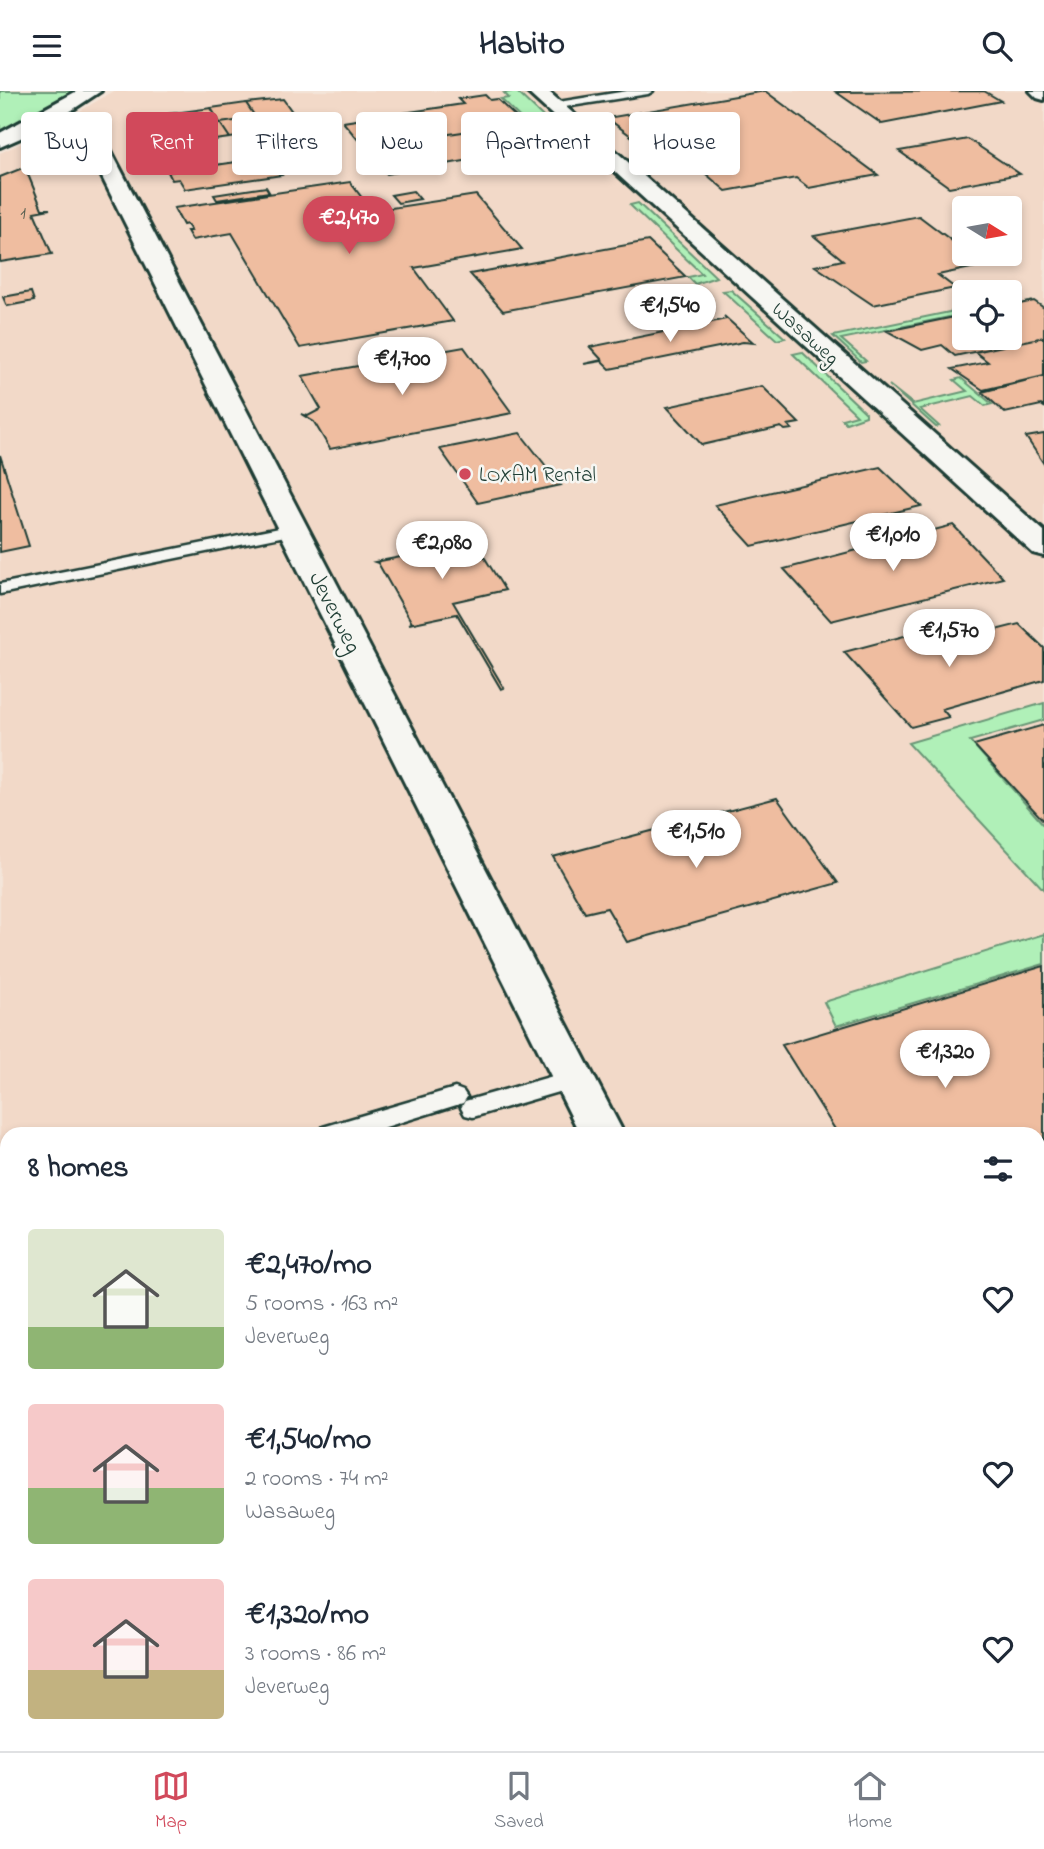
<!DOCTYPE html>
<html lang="en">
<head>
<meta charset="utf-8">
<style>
  body { margin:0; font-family:"Indie Flower",sans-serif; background:#f2f2f3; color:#1f2937; height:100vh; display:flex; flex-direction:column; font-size:26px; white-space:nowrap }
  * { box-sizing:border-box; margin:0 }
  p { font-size:23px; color:#747a83 }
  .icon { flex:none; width:38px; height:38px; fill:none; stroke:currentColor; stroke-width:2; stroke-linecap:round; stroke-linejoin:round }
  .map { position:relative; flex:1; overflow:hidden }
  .details { position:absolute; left:0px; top:1036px; width:1045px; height:625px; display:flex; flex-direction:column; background:#fff; border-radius:21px 21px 0 0; box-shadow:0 4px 10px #0003 }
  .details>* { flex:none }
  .banner { position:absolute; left:21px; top:21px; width:1003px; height:63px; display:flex; gap:14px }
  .needle { width:46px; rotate:101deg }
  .buttons { position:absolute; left:952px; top:105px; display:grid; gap:14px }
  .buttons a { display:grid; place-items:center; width:70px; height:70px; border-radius:7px; background:#fff; box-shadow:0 4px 10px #0003; font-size:35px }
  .price { position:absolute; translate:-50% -60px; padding:0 16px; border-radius:24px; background:#fff; color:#222; font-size:23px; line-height:46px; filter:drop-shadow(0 2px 4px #0008) }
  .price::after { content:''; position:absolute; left:50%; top:42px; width:21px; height:16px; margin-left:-10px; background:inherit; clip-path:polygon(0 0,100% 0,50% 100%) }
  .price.current { background:#d1495b; color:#fff }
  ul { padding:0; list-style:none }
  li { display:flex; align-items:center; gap:21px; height:175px; padding:0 28px }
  li span { display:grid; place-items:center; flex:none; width:196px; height:140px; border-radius:7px; color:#555 }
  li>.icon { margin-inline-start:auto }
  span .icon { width:84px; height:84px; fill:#fffc; stroke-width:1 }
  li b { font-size:30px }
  h2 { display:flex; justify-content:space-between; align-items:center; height:84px; padding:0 28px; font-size:30px }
  .pill { padding:0 24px; border-radius:7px; background:#fff; box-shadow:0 4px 10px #0003; font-size:24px; line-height:63px }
  .pill.current { background:#d1495b; color:#fff }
  header { display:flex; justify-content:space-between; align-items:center; height:91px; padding:0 28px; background:#fff; font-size:32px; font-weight:800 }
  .dock { display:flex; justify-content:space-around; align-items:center; height:98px; border-top:2px solid #e0e1e3; background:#fff; font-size:19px; color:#747a83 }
  .dock a { display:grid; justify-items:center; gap:4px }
  .dock .current { color:#d1495b }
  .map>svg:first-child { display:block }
</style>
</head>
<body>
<header><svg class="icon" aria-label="menu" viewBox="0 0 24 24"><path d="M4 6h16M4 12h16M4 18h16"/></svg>Habito<svg class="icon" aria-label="search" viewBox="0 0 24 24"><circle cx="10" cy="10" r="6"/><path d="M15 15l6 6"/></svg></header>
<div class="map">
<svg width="1044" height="1660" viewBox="0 0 1044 1660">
  <rect width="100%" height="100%" fill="#f4e5d9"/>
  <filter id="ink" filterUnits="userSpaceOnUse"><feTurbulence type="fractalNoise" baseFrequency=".0143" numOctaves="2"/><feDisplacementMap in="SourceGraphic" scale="14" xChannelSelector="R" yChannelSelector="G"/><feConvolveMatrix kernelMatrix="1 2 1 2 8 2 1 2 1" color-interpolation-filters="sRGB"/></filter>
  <g filter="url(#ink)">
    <path fill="#f2d9c8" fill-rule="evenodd" d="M114,0H1044V1660H0V62L41,43ZM964,117H1010V163H964ZM964,201H1010V247H964ZM7,1043H1038V1654H7Z"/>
    <path fill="#b0f0b8" stroke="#689676" stroke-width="2" d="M0,0H76L0,43Z
      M516,0L580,61L558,64L501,8L509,7L504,2Z
      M638,112L716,186L695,193L688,186L702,183L630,114Z
      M731,199L785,247L777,249L723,200Z
      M964,218V223L841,248L866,270L861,271L833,245Z
      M802,261L866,322V325L846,332L842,328L857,324L793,263Z
      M961,287L992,313L985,315L973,305L920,318L939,335L936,336L889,294L913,313L967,300L954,289Z
      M1044,612V629L970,650L1044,734V799L908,652Z
      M1044,843V873L836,935L824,911Z
      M635,1654H716L701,1660H620Z"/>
    <path fill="#efbda0" stroke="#1f3d34" stroke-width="2" d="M765,0L878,84L809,97L796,87L726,100L673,55L646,60L635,51H639L607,27Z
      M984,0L1001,10L882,33L836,1Z
      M485,4L490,9L497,8L522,32L364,56L343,31L463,13L458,8Z
      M283,8L293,22L256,27L246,12Z
      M246,12L256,27L220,32L211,17Z
      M211,17L220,32L183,37L174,22Z
      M174,22L183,37L145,42L137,27Z
      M293,22L304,37L267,42L256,27Z
      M256,27L267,42L230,47L220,32Z
      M220,32L230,47L192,52L183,37Z
      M522,32L548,56L387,83L364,56Z
      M183,37L192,52L153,58L145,42Z
      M968,48L1020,83L949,96L899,60Z
      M270,66L282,84L185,98L179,88L172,89L168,81Z
      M25,76L42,118H50L34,121L52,163L0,171V86Z
      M350,91L372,120L476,104L522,158L414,177L453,230L300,257L232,142L192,149L187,140H191L187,133L183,134L174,117Z
      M266,96L269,101L217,109L214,104Z
      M413,100L420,108L398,112L391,104Z
      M919,125L964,159V163H970L985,174L938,184L955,197L873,214L815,175L843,169L814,145Z
      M648,150L686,186L503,220L470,183Z
      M31,201L34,210L7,215L3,206Z
      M1034,210L1044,217V246L955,265L942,254L922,259L887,240L964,224V247H1010V215Z
      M724,225L754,252L743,251L610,278L602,270L584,273L602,269L590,256L727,228Z
      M1044,246V285L983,299L952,278L988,271L975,261Z
      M464,256L512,322L330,358L314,331L301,323L308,325L321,318L302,285Z
      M1044,285V316L1041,314L1005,322L982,301Z
      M762,295L799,332L788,334L792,338L785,339L781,336L702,354L667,316Z
      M520,342L561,394L478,412L440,358Z
      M1044,343V373L1026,346Z
      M0,364L29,455L0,461Z
      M880,376L921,415L752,455L715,414Z
      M953,434L1003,487L831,530L784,478Z
      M471,445L505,499L453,511L504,597L501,598L457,523L409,533L412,532L378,472L375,471L421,462L415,454L420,456Z
      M1019,533L1044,557V589L942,618L949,626L911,636L844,561L934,537L948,551Z
      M1044,634V730L974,654Z
      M777,707L838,792L627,851L607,817L585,822L553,766Z
      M1044,875V1508L1038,1511V1043H838L782,954Z"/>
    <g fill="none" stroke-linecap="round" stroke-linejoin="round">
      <defs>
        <path id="lane" d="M627,0H653L648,3L552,18L546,15L552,12Z
          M294,434L300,436L302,439L300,442L0,503V493Z
          M574,979L582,982L585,988L582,994L473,1026L465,1024L461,1017L465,1010Z
          M455,997L463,1000L467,1006L463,1012L363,1043H319L323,1036Z
          M7,1129V1151L0,1153V1131Z"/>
        <path id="street" d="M77,0H101L57,29L106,51L109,56L624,1043H580L89,60L41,38L0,56V42Z
          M526,0H548L1044,440V465L1033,462Z
          M1030,0H1044V9L1037,7Z
          M381,1654H451L449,1660H379Z
          M881,1654H938L940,1660H883Z"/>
      </defs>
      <use href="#lane" stroke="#1f3d34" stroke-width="5"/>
      <use href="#street" stroke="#1f3d34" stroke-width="6"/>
      <use href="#lane" fill="#f6f6f2" fill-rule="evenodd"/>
      <use href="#street" fill="#f6f6f2" fill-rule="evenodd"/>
    </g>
  </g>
  <circle fill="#d1495b" stroke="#f6f6f2" stroke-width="2.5" cx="465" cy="383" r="7"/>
  <g text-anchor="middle" stroke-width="5" stroke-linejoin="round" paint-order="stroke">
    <g font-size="18" fill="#535d4f">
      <text x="23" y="127">1</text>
    </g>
    <g font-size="21" fill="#1f3d34" stroke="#f6f6f2">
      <text transform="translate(806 242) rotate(42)" y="7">Wasaweg</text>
    </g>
    <g font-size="21" fill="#1f3d34" stroke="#f6f6f2" text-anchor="start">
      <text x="479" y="390">LOXAM Rental</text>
    </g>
    <g font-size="24" fill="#1f3d34" stroke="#f6f6f2">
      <text transform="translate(336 521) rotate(63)" y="8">Jeverweg</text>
    </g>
  </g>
</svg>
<div class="buttons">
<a><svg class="needle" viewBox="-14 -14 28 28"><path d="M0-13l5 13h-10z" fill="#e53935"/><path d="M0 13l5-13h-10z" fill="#747a83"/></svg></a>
<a><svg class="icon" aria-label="locate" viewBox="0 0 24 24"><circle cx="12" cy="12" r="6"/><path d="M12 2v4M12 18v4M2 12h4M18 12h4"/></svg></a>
</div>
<b class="price current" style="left:349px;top:165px">€2,470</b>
<b class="price" style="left:670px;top:253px">€1,540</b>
<b class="price" style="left:402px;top:306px">€1,700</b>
<b class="price" style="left:893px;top:482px">€1,010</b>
<b class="price" style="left:442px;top:490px">€2,080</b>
<b class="price" style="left:949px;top:578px">€1,570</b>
<b class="price" style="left:696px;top:779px">€1,510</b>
<b class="price" style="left:945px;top:999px">€1,320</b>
<div class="banner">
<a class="pill">Buy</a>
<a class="pill current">Rent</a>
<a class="pill">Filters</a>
<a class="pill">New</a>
<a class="pill">Apartment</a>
<a class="pill">House</a>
</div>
<section class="details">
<h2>8 homes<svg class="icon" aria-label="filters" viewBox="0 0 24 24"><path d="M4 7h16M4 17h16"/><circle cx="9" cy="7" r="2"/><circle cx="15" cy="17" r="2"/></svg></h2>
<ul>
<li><span style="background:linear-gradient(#dfe7d0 70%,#8fb573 0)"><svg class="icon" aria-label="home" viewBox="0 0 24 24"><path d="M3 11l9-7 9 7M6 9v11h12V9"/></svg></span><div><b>€2,470/mo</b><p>5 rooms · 163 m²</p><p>Jeverweg</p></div><svg class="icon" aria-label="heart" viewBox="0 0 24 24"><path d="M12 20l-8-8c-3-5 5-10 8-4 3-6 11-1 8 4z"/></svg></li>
<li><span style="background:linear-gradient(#f6c9c9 60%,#8fb573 0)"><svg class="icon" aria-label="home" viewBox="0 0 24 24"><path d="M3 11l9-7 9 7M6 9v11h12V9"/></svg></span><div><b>€1,540/mo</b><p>2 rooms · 74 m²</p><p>Wasaweg</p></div><svg class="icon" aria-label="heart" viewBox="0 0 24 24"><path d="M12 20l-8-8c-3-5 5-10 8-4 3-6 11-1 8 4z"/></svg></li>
<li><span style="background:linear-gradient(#f6c9c9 65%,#c2b280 0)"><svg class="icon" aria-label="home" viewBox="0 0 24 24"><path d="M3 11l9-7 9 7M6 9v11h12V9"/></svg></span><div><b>€1,320/mo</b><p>3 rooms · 86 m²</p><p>Jeverweg</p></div><svg class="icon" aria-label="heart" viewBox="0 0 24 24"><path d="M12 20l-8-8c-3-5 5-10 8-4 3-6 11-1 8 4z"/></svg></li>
</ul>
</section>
</div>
<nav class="dock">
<a class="current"><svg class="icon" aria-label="map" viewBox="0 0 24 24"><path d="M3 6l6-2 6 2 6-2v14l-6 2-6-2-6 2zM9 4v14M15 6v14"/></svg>Map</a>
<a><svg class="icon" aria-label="saved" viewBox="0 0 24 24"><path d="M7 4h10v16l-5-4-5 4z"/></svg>Saved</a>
<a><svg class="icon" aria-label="home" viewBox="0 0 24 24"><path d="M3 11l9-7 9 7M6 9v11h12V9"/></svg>Home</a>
</nav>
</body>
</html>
